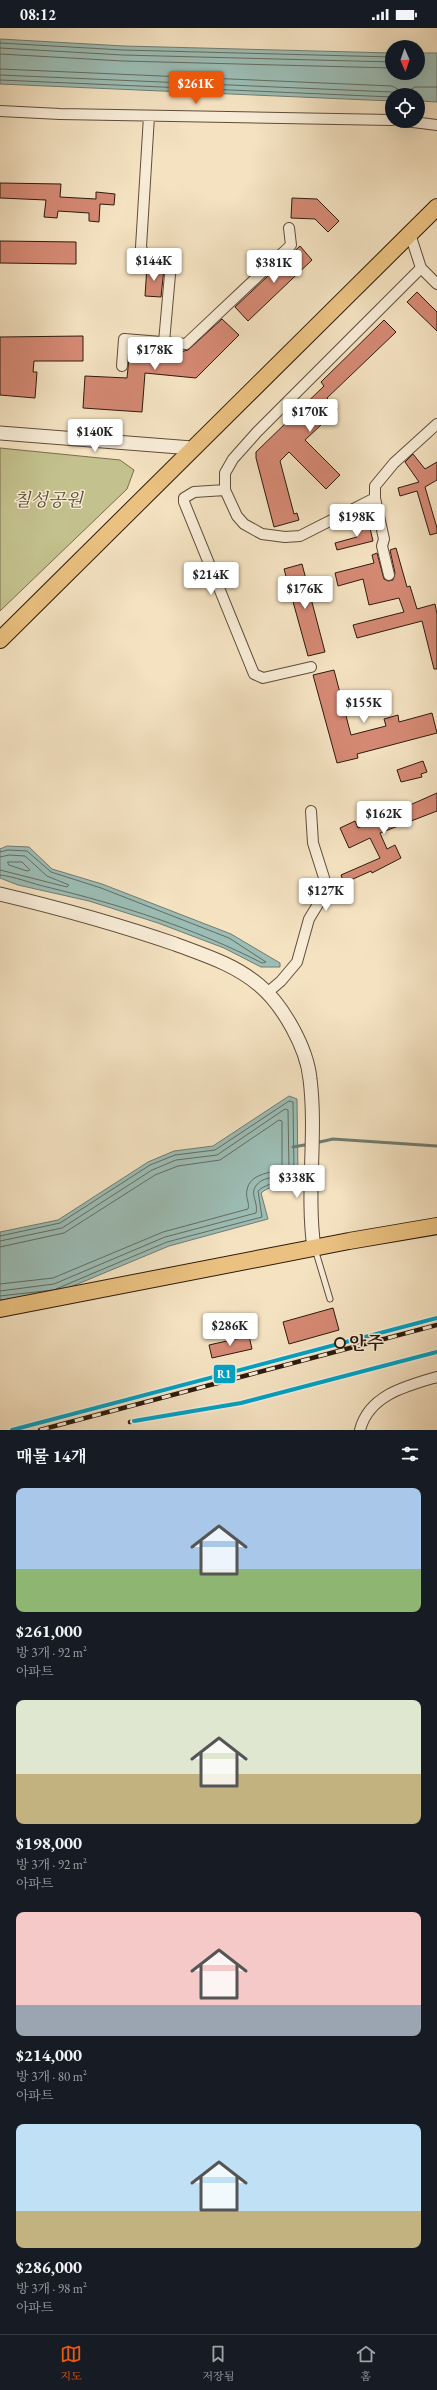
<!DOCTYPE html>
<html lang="ko">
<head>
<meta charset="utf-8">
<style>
  body { margin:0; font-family:"EB Garamond","Noto Serif KR",serif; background:#242831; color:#f1f3f6; height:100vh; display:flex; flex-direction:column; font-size:15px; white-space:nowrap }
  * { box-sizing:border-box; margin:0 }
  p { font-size:13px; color:#9ea1a6 }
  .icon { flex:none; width:22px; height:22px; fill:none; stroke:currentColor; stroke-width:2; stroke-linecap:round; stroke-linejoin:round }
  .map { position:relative; height:1402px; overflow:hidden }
  .sheet { display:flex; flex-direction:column; background:#171b24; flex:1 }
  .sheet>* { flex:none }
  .needle { width:26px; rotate:178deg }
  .tools { position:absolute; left:385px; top:12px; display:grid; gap:8px }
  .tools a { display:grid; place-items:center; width:40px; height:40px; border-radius:50%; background:#171b24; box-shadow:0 4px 16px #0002; font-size:20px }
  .price { position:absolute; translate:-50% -34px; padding:0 9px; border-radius:4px; background:#fff; color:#222; font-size:13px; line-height:26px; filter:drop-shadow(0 1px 2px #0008) }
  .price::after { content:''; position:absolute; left:50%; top:24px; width:12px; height:9px; margin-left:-6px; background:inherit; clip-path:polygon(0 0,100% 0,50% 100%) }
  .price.on { background:#ea580c; color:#fff }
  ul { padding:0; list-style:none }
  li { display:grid; align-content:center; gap:8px; height:212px; padding:0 16px }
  li span { display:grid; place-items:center; height:124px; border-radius:8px; color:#555 }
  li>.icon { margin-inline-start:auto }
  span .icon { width:72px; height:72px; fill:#fffc; stroke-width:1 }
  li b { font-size:17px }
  h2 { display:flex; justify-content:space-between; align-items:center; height:48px; padding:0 16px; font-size:17px }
  .status { display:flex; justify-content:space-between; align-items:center; height:28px; padding:0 20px; background:#171b24; direction:ltr }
  .status svg { height:11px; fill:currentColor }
  .tabs { display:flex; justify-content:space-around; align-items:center; height:56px; border-top:1px solid #363941; background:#171b24; font-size:11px; color:#9ea1a6 }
  .tabs a { display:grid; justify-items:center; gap:2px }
  .tabs .on { color:#ea580c }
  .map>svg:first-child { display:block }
</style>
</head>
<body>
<div class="status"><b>08:12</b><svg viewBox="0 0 49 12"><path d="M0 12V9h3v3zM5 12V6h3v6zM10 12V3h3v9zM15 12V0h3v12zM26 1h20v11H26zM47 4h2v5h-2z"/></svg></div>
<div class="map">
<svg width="437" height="1402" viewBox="0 0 437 1402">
  <rect width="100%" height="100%" fill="#f4e2c1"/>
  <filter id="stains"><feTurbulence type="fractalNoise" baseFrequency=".005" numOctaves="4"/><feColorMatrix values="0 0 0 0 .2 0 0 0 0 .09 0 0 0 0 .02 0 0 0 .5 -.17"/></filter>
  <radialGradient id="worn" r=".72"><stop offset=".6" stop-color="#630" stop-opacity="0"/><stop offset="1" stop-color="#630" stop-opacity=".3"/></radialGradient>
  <path fill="#c3c18d" stroke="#786e4d" d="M0,420L120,432L134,442L127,461L0,583Z"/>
  <path fill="#9cbdb5" stroke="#707c72" d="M0,11L124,18L392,25V45H418V25H437V74L418,73V67H392V73L0,56Z
    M7,818L29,819L52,841L102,856L231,906L280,935V939H261L224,920L158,895L89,873L18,857L0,850V821Z
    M289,1068L297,1071L298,1146C289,1159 272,1155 261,1165L268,1191L169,1218L56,1265L0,1272V1204L58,1192L148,1134L174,1123L213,1118Z"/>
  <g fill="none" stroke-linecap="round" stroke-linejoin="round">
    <path stroke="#646c61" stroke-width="1" d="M0,15L123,22L392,29
      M0,20L123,27L392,34
      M0,26L123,33L392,40
      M0,41L392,58L405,65L415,59H437
      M0,47L391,64L399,67
      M0,52L392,69
      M0,824L8,822L27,823L51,844L101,860L229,910L266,934L262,935C194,900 121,877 47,859C33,856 13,848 0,847
      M0,829L9,827L25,828L47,848L69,857L67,859L0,842
      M8,834H22L30,842L27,843L9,837Z
      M0,1208L60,1195L150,1137L175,1127L215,1122L289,1073L293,1074L294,1145C286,1156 268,1153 258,1163L262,1189L167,1214L56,1261
      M0,1213L62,1200L152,1142L176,1132L217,1127L285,1081L288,1082L289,1143C282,1150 269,1148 261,1153C246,1164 259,1172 256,1185L165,1209L54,1256L0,1263
      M0,1219L64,1205L155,1147L178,1138L220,1132L279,1092L282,1093V1140C270,1146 250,1145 247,1162C245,1169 250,1175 248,1181L163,1204L53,1250L0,1256
      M0,1268L53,1262"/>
    <path stroke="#707c72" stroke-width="3" d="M315,1115L333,1111L437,1118
      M293,1119L310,1116"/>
  </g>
  <path fill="#d58974" stroke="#2d1b0d" d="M0,155L61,156L60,169L96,171V164L115,166L114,177L100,176L99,194L89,193V185L58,183L57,190L44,189L46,172L0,170Z
    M292,170L317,171L339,193L328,204L315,191L291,190Z
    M0,213L76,214V236L0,235Z
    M300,218L312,232L248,293L235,279Z
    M147,238L164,240L161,269L145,268Z
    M417,264L437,284V303L407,274Z
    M222,291L239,307L196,350L145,345L142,384L83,380L85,348L127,350L130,320L180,324L188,322Z
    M384,292L396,304L327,370L338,381L305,412L340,447L326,461L289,424L280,433L294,486L297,485L299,492L274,499L256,430V424L324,358L321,354Z
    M83,308V333H34L33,344H37L35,370L0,367V309Z
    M413,426L425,441L437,434V452L425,459L437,500V505L430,507L417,463L400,468L398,460L419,454L405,434Z
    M369,496L373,513L337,522L335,515L357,509L355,499Z
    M396,520L407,559L410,558L417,581L435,576L437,586V641H434L422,593L357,610L353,597L404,584L399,570L369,577L363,551L338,558L335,545L374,535L372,527L377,525L384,551L388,553L393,552L395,545L390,522Z
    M302,536L325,624L308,628L284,541Z
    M334,642L351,707L386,698L384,691L398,687L399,694L432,685L437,705L357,726L358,730L337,735L313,647Z
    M423,733L427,744L421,746L422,749L401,754L397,742Z
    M437,765V783L380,805L387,821L395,817L401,830L372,845L371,843L344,855L341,847L380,830L370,810L349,820L340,800L355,793L358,800Z
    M333,1280L339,1302L289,1316L283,1294Z
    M249,1308L252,1321L212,1330L209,1317Z"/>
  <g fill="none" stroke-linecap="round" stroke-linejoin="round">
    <defs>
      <path id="service" d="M315,1221L330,1271"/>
      <path id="minor" d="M0,83L60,86L392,92
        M149,88L141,219L145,230L171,235L164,314
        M405,93L437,97
        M410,206L421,240L437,256
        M122,338L124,311L186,316L291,217L289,200
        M225,462L194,464L184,470V474L254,646L263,650L311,639
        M375,470L300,508L285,509L262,506L244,496L237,488L225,462V445L233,431L257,404L421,240
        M389,547L382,518L384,511L375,470V458L394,435L437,396
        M267,965L281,953L297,934L309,891L323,868L326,856L313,815L311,783
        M360,1402C369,1367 406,1358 437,1349"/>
      <path id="tertiary" d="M0,405L192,420
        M0,866C59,880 117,896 175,916C204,927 234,936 259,957C283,977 307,1020 310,1051C317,1107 306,1164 314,1220"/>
      <path id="primary" d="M0,612L437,179
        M0,1281L349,1213L437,1198"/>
    </defs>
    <use href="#service" stroke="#5f4d3a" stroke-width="7"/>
    <use href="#minor" stroke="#5f4d3a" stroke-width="12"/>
    <use href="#tertiary" stroke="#5f4d3a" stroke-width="15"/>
    <use href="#primary" stroke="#2d1b0d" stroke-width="18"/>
    <use href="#service" stroke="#f8ecd7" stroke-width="5"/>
    <use href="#minor" stroke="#f8ecd7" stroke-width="10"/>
    <use href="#tertiary" stroke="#f8ecd7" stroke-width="13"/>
    <use href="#primary" stroke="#eac180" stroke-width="16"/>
    <defs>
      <path id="rail" d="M130,1394L241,1375L437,1324
        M12,1402L437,1290
        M40,1402L437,1297"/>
    </defs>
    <use href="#rail" stroke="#2d1b0d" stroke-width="4.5"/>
    <use href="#rail" stroke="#f8ecd7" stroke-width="3" stroke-dasharray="9" stroke-linecap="butt"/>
    <defs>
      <path id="rail-1" d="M134,1393L241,1375L437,1324
        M12,1402L437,1290"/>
    </defs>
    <use href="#rail-1" stroke="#f8ecd7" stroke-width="7"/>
    <use href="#rail-1" stroke="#02a2c4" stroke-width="4"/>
  </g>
  <circle fill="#f8ecd7" stroke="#2d1b0d" stroke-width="2" cx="340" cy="1315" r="5"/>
  <g text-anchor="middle" stroke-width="3" stroke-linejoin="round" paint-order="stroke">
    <g font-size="18" font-style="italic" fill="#5a4d33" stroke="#f8ecd7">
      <text x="48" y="478">칠성공원</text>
    </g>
    <g font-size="18" font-weight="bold" fill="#2d1b0d" stroke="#f8ecd7" text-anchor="start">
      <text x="349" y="1321">안주</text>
    </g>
  </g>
  <rect stroke="#f8ecd7" stroke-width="1.5" x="213" y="1336" width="23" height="20" rx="4" fill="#02a2c4"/>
  <g font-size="11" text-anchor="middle" font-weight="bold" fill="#fff">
    <text x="224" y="1350">R1</text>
  </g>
  <rect width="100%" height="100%" filter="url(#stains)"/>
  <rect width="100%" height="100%" fill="url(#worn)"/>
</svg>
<div class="tools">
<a><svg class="needle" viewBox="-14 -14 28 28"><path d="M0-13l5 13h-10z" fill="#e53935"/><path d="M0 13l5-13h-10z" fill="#9ea1a6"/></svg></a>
<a><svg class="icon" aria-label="locate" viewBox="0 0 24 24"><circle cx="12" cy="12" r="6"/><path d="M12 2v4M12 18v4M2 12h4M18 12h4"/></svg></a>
</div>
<b class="price on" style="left:196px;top:77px">$261K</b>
<b class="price" style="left:154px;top:254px">$144K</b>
<b class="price" style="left:274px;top:256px">$381K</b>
<b class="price" style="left:155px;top:343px">$178K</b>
<b class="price" style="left:310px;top:405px">$170K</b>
<b class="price" style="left:95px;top:425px">$140K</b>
<b class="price" style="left:357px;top:510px">$198K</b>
<b class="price" style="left:211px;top:568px">$214K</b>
<b class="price" style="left:305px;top:582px">$176K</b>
<b class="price" style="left:364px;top:696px">$155K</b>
<b class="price" style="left:384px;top:807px">$162K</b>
<b class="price" style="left:326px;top:884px">$127K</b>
<b class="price" style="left:297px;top:1171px">$338K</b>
<b class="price" style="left:230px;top:1319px">$286K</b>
</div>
<section class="sheet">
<h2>매물 14개<svg class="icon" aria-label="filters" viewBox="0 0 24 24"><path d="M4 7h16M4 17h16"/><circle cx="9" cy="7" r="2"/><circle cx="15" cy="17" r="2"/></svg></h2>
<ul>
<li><span style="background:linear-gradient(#a9c7e8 65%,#8fb573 0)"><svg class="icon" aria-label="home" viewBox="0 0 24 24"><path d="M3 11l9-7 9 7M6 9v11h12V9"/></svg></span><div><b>$261,000</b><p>방 3개 · 92 m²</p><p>아파트</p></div></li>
<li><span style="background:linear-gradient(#dfe7d0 60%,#c2b280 0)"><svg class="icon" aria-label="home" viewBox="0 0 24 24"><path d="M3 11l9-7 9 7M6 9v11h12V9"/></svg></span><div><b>$198,000</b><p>방 3개 · 92 m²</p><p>아파트</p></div></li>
<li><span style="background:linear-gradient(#f6c9c9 75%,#9aa5b1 0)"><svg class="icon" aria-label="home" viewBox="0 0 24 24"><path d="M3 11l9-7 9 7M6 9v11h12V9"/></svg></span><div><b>$214,000</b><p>방 3개 · 80 m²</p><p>아파트</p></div></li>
<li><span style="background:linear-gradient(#bfe0f5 70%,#c2b280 0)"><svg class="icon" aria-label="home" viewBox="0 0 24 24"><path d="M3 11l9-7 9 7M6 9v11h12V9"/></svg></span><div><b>$286,000</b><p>방 3개 · 98 m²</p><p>아파트</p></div></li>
</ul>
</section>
<nav class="tabs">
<a class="on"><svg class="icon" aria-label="map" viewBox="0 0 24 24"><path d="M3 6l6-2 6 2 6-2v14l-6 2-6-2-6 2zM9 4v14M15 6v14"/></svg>지도</a>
<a><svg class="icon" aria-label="saved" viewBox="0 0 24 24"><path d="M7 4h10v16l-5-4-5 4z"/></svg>저장됨</a>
<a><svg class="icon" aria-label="home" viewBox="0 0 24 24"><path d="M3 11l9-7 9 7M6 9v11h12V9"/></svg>홈</a>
</nav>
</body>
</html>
